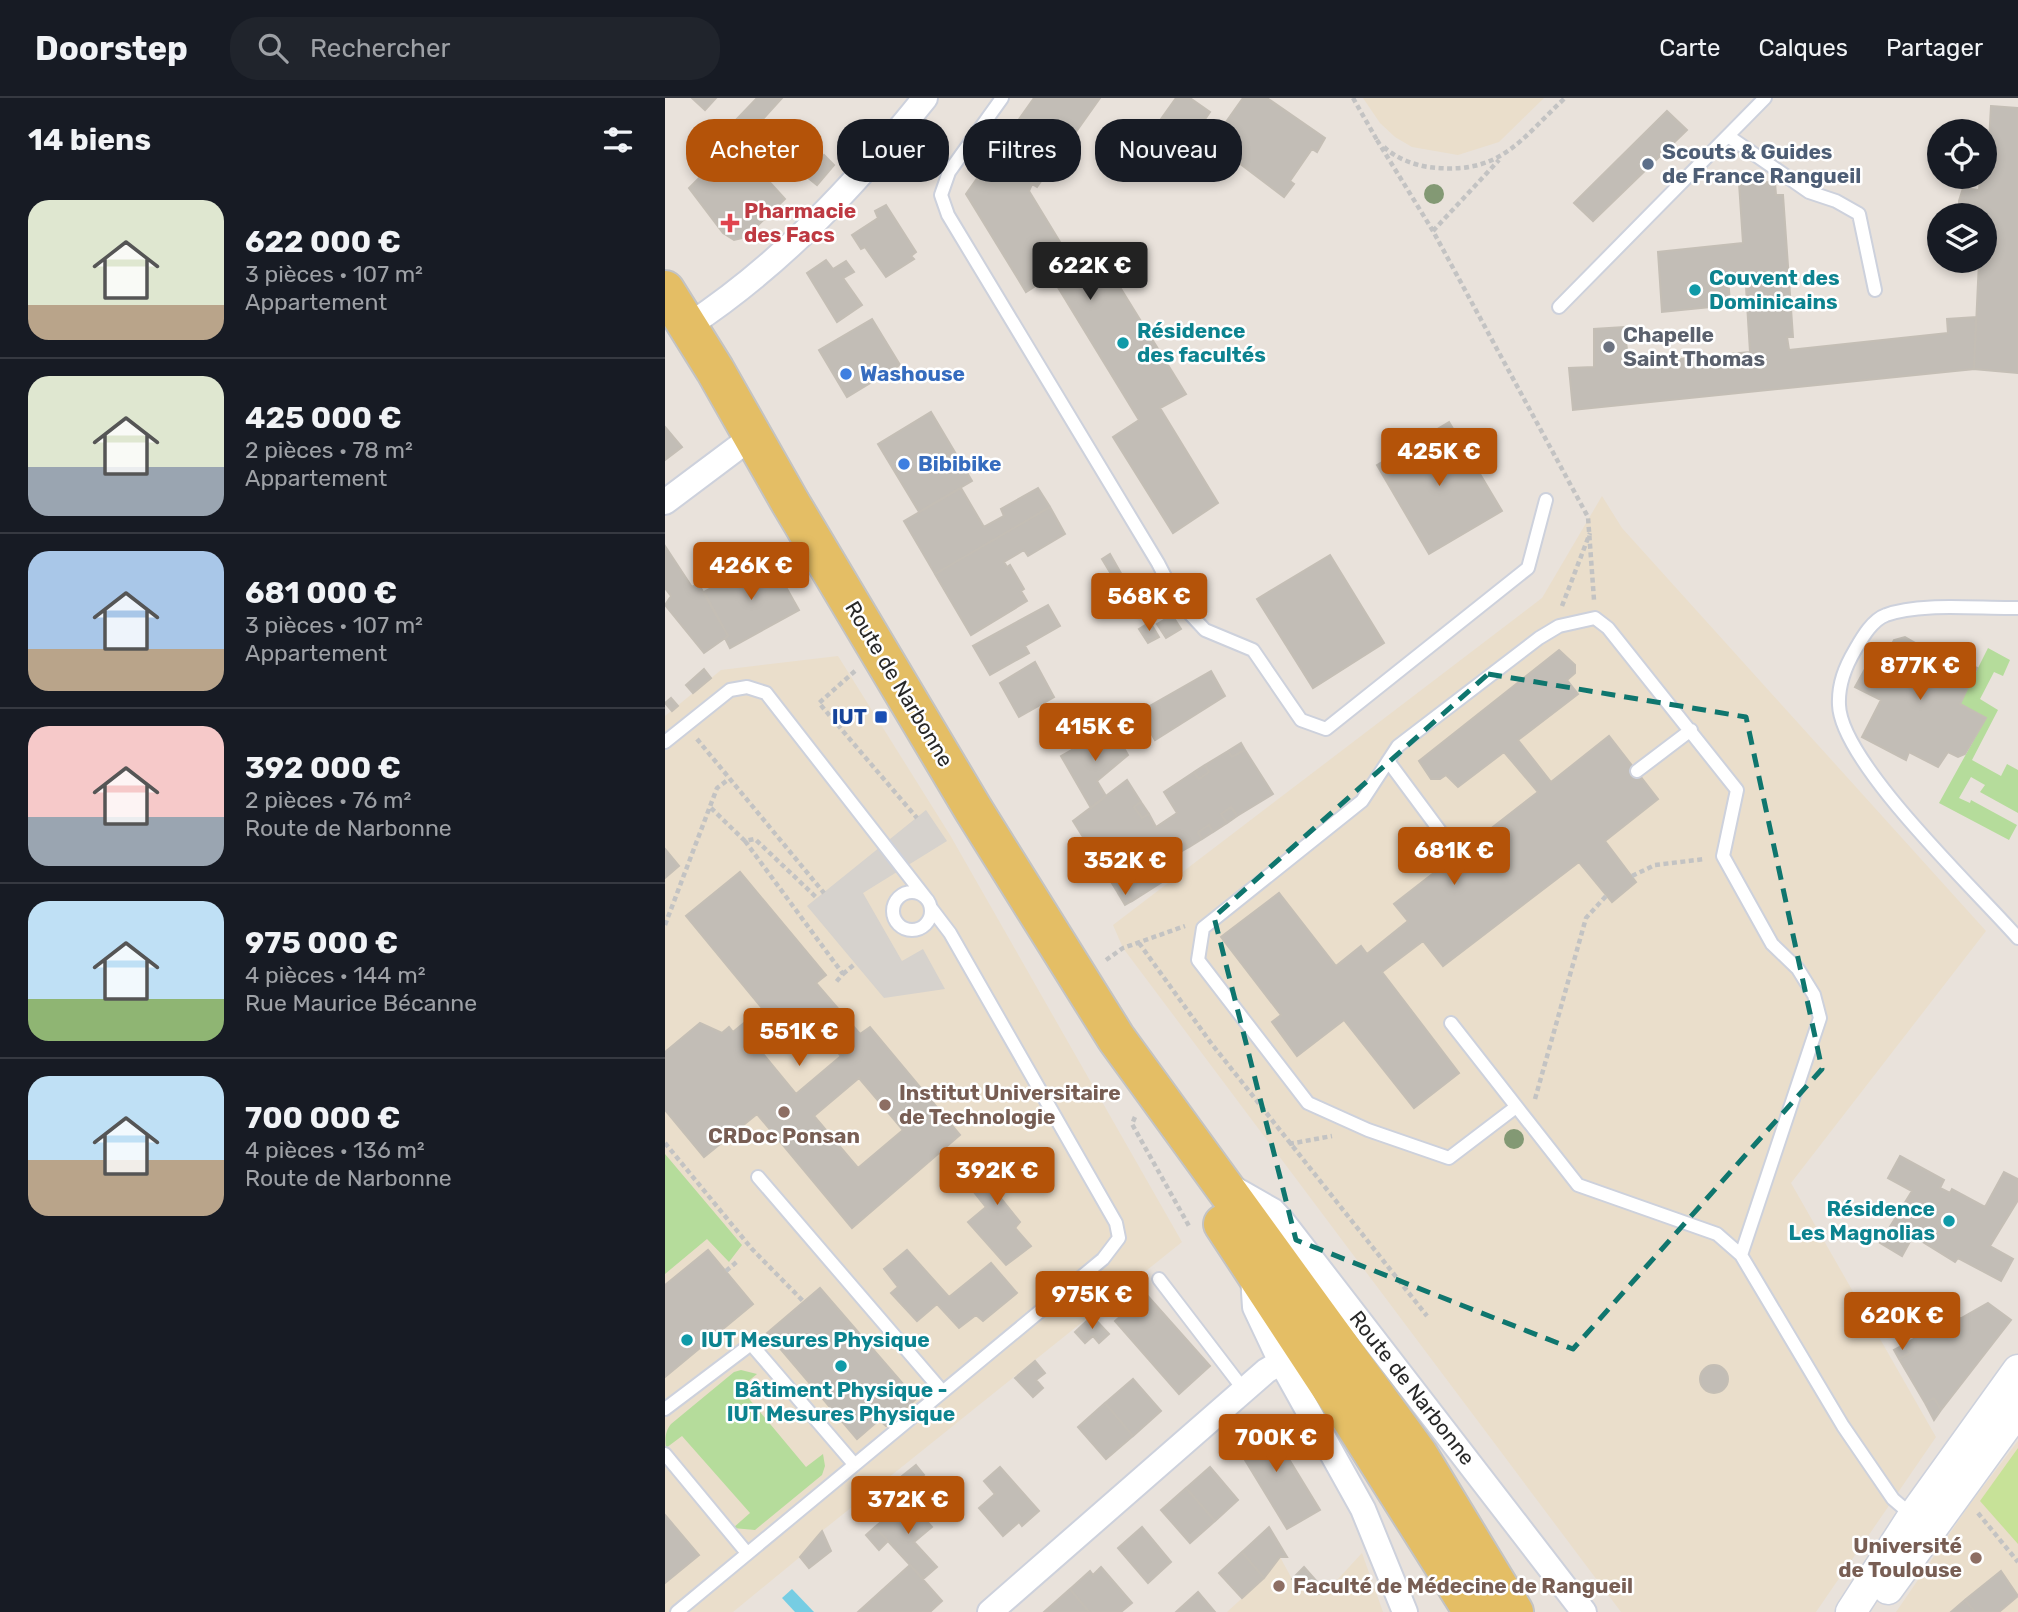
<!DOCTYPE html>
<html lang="fr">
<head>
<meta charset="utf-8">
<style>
  body { margin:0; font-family:Rubik,sans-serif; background:#20242c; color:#f1f3f6; height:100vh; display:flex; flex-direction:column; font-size:26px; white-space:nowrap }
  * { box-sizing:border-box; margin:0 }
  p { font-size:23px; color:#9ea1a6 }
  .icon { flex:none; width:38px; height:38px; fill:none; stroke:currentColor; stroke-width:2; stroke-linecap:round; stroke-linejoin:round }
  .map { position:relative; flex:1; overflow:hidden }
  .details { display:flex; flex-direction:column; background:#171b24; width:665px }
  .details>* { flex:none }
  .top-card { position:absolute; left:21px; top:21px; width:665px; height:63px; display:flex; gap:14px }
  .tools { position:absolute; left:1262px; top:21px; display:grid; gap:14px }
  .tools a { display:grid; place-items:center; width:70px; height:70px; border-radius:50%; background:#171b24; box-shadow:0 4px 10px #0003; font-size:35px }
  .price { position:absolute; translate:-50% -60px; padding:0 16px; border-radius:7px; background:#b45309; color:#fff; font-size:23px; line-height:46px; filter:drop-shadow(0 2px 4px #0008) }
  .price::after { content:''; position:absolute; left:50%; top:42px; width:21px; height:16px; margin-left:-10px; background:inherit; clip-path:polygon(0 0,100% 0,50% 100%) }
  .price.selected { background:#222; color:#fff }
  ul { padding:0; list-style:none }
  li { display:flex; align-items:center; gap:21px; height:175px; padding:0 28px }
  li+li { border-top:2px solid #363941 }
  li span { display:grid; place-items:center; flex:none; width:196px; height:140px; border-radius:21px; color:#555 }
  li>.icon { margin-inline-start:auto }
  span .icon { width:84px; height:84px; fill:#fffc; stroke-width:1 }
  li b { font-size:30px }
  h2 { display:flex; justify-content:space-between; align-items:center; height:84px; padding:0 28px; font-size:30px }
  .pill { padding:0 24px; border-radius:28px; background:#171b24; box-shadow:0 4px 10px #0003; font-size:24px; line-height:63px }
  .pill.selected { background:#b45309; color:#fff }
  header { display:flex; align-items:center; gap:42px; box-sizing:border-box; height:98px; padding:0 35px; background:#171b24; border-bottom:2px solid #363941 }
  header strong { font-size:33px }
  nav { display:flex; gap:38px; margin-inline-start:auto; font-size:24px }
  .search { width:490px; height:63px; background:#20242c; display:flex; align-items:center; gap:18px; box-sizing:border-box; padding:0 24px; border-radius:28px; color:#9ea1a6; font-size:26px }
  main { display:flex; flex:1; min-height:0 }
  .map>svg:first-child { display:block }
</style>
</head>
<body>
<header>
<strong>Doorstep</strong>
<div class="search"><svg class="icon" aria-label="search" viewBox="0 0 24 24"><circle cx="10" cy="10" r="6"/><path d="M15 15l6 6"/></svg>Rechercher</div>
<nav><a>Carte</a><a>Calques</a><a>Partager</a></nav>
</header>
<main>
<section class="details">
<h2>14 biens<svg class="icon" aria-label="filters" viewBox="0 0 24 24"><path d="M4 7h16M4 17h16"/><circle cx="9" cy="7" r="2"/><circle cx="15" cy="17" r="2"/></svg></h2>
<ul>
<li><span style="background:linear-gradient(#dfe7d0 75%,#b9a48a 0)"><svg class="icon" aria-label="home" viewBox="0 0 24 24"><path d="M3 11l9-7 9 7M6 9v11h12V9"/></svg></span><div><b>622 000 €</b><p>3 pièces · 107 m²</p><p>Appartement</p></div></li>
<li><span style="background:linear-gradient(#dfe7d0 65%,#9aa5b1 0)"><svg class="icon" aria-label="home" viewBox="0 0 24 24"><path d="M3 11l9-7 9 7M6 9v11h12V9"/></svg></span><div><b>425 000 €</b><p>2 pièces · 78 m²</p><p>Appartement</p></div></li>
<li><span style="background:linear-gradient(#a9c7e8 70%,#b9a48a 0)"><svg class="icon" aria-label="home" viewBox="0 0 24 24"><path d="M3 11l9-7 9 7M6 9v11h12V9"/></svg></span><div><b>681 000 €</b><p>3 pièces · 107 m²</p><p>Appartement</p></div></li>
<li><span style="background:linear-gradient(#f6c9c9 65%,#9aa5b1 0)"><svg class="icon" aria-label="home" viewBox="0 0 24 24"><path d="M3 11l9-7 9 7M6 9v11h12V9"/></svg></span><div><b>392 000 €</b><p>2 pièces · 76 m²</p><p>Route de Narbonne</p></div></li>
<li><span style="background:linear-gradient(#bfe0f5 70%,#8fb573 0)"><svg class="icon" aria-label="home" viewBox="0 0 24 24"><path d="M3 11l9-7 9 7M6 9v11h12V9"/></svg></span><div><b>975 000 €</b><p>4 pièces · 144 m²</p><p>Rue Maurice Bécanne</p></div></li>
<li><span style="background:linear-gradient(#bfe0f5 60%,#b9a48a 0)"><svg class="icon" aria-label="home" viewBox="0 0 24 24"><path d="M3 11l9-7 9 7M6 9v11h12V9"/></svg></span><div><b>700 000 €</b><p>4 pièces · 136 m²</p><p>Route de Narbonne</p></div></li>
</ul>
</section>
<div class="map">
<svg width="1353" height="1514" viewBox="0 0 1353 1514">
  <rect width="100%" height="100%" fill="#e9e2db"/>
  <path fill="#eadecb" d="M698,0H879L834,44L793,57L747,49L730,39L715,25Z
    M937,398L957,430L1321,833L1126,1085L1271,1339L1151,1514H956L458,850L448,827L877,500Z
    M173,558L285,737L517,1144L157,1433L135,1459L68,1514H0V618L56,572Z
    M1353,1343V1514H1231L1305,1406Z
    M697,1455L718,1514H562L599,1480L615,1459L627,1481L650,1497L661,1494Z"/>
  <path fill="#b5dc9b" d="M1323,550L1345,562L1338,578L1329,574L1315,601L1333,612L1307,662L1336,678L1342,666L1353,672V715L1315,694L1320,687L1306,679L1294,700L1305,705L1306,702L1352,727L1344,742L1274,705L1321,620L1295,606Z
    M0,1056L77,1147L64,1164L42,1141L0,1176Z
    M76,1272L92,1276L75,1290L141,1369L158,1356L160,1368L157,1377L90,1432L68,1430L85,1415L17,1338L1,1350C0,1340 0,1334 6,1326L69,1274Z"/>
  <path fill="#c7e298" d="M1353,1350V1446L1315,1403Z"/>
  <path fill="#d6d2cd" d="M261,712L282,743L198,795L237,863L258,851L280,891L219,900L142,808Z"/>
  <path fill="#76cde3" d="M127,1491L149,1514H130L117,1500Z"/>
  <path fill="#c2bdb6" stroke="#c4beb5" stroke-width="2" fill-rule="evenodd" d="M27,0H51L40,12Z
    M92,0H117L97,22L109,34L94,50L69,24Z
    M369,0H435L372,89L367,86L364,93L409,167L432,152L521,296L495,310L553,405L508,435L448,339L474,322L386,178L361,194L301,96Z
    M511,0H525L545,14L525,43L496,21Z
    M578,0H602L660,40L652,54L647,51L625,83L629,86L619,99L570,62L567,67L544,48Z
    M1326,8L1353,10V275L1309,271L1314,163H1320V117H1294V103L1298,90L1314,92L1315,79H1322Z
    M1002,13L1022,32L928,123L909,105Z
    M69,24L78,33L66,44L57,36Z
    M69,45L120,101L81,139L69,142L58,135L24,90Z
    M97,46L110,60L114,57L130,74L123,81L94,50Z
    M159,57L169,67L152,87L141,78Z
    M1110,84L1111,97H1118L1128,239H1122L1124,252L1283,235L1282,221L1311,219L1309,271L908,312L904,270L929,269V231L959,229L964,266L1085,254L1080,173L1063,176L1065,207L997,214L993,154L1078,145L1074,85Z
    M221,107L251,154L246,158L249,161L221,179L200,149L196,151L187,137L213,120L210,113Z
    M161,162L168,171L181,163L189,174L178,180L197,207L172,224L142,175Z
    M207,221L235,267L182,299L154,252Z
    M266,314L307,383L254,414L213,346Z
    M784,324L837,413L764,456L712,367Z
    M0,329L17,349L0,362Z
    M296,390L319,429L339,418L336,411L373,390L385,409L270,476L239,423Z
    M385,409L400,436L363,458L359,452L339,464L342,469L345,467L359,491L356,493L362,503L306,537L270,476Z
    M0,448L27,489L33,485L63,538L39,555L0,507L6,498L0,490Z
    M445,456L457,477L449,481L437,461Z
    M665,457L719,545L648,590L592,501Z
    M104,459L134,512L65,550L60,540L63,538L39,494Z
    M383,507L395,528L360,548L364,555L325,577L308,548Z
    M507,517L516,531L501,540L492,526Z
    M485,524L494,539L483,545L474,531Z
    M1240,539L1268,555L1273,548L1312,570L1295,606L1321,620L1300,656L1293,659L1283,654L1273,669L1244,654L1241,662L1197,639L1216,602L1190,589L1210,553L1220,559L1229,542Z
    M894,552L910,567V575L902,582L913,596L853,642L886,684L944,638L993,701L940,743L971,784L947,804L914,764L778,868L758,843L717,874L794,975L749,1010L679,922L632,958L607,924L616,917L556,839L614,795L671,868L696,848L702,856L743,823L729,806L873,694L839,654L793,689L781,677L775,681H766L754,663Z
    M370,564L389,599L354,619L335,585Z
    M39,571L46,580L28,595L21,587Z
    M546,573L560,598L490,642L474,614Z
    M6,600L13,608L7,613L0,605Z
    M447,629L463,657L432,683L441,698L426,710L396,658Z
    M576,645L580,652L567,659L563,653Z
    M580,652L608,696L572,718L566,709L556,716L562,725L548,734L544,727L533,734L537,741L524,749L520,742L504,752L516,772L467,803L460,791L453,795L408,723L462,682L476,704L469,709L477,720L484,716L491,729L512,715L499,694L529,674L534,681L544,674L540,667L563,653L567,659Z
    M540,667L544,674L534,681L529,674Z
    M476,704L484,716L477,720L469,709Z
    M566,709L572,718L562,725L556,716Z
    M544,727L548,734L537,741L533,734Z
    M520,742L524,749L512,756L508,749Z
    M0,751L14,768L0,780Z
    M75,774L161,877L151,885L195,936L205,929L295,1037L187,1130L92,1016L39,1059L0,1012V954L35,925L57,935L64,929L68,934L97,910L21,818ZM138,913L176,958L131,996L94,951ZM194,980L238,1032L193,1070L149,1018Z
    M460,791L467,803L460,807L453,795Z
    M345,1055L361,1077L334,1098L355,1124L350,1130L366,1148L341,1167L303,1124L321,1109L296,1078L316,1061L326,1072Z
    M1235,1058L1279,1082L1275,1090L1285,1095L1287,1091L1320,1109L1339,1074L1353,1081V1102L1325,1148L1348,1161L1336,1183L1293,1160L1290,1164L1248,1138L1237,1158L1215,1145L1247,1093L1223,1080Z
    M43,1152L88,1206L0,1279V1187Z
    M242,1152L284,1199L326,1165L352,1195L318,1223L311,1217L294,1230L272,1206L252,1223L226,1195L233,1189L219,1171Z
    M440,1175L456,1194L438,1208L422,1189Z
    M155,1190L251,1301L221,1328L214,1322L192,1341L102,1235Z
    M481,1196L545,1268L514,1296L450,1223Z
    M1323,1205L1346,1222L1276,1312L1269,1300L1260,1305L1234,1261L1245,1255L1240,1246L1282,1222L1284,1227Z
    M1292,1215L1295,1221L1284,1227L1281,1221Z
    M427,1218L444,1236L434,1245L428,1238L420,1245L410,1234Z
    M1240,1246L1245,1255L1234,1261L1229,1252Z
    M370,1263L380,1275L371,1282L378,1290L368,1299L350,1280Z
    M1035 1281a14 14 0 1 1 28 0a14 14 0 1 1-28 0Z
    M468,1281L496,1313L468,1338L440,1305Z
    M1269,1300L1276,1312L1269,1322L1260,1305Z
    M440,1305L468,1338L441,1361L413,1329Z
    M596,1322L603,1327L655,1412L622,1431L566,1339Z
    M251,1367L259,1377L247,1388L237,1378Z
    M335,1369L374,1413L357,1428L354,1424L338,1438L314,1410L330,1396L319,1383Z
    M545,1369L573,1402L550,1423L521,1390Z
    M521,1390L550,1423L525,1445L496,1412Z
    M243,1401L267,1429L249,1444L272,1469L258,1481L210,1429Z
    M0,1417L34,1457L0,1485Z
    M210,1429L223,1443L214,1452L201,1437Z
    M477,1429L506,1464L483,1485L453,1450Z
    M604,1429L622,1459H615L599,1480L577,1454Z
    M157,1433L166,1453L144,1470L135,1459Z
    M577,1454L599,1480L577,1500L554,1475Z
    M245,1467L277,1503L265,1514H193Z
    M436,1469L467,1505L456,1514H424L405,1491L425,1473L428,1477Z
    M639,1469L661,1494L650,1497L627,1481Z
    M1336,1473L1353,1498L1334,1514H1310L1300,1502Z
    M405,1491L424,1514H379Z
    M533,1494L550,1514H511Z
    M1300,1502L1310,1514H1286Z"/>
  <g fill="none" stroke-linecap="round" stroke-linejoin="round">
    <defs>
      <path id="service" d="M337,0L284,74L276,97L283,117L493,465L512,502L540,532L588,552L636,622L661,631L863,470L881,402
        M1063,38L1144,94L1171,103L1194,116L1210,192
        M894,209L1100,0
        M1353,510C1316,511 1255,504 1221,517C1207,522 1197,540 1190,552C1180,569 1173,586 1174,607C1176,665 1312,793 1353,840
        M0,644L65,592L82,589L101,595L260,799
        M723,663L792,756
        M972,673L1026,632
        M228 813a19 19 0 1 1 38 0a19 19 0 1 1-38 0Z
        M786,925L913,1087L1052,1136L1076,1157L1178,1328L1228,1401L1249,1419
        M851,1009L784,1060L703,1032L643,1005L533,862L538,830L697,703L733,648L874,540L894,528L930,520L943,530L1072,692L1058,758L1107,846L1133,871L1149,897L1155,920L1076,1157
        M93,1079L277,1293
        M494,1181L579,1292
        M0,1311L86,1246L189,1366
        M0,1356L82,1455
        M12,1514L438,1161L454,1140L451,1125L285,835L266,810"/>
      <path id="minor" d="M23,228C116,167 191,86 260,0
        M0,404L88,338
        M566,1089L608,1113L618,1124L919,1514
        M588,1179L590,1209L616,1264L698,1411L740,1514
        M325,1514L601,1273L616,1264"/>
      <path id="tertiary" d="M1223,1491L1353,1312
        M1186,1514L1248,1418L1353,1272"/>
      <path id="primary" d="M0,192L50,272L125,404L308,711L451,940L753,1356L849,1514
        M558,1126L687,1322L808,1514"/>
    </defs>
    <use href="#service" stroke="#cdd1dc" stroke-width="16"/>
    <use href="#minor" stroke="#cdd1dc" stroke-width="28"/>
    <use href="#tertiary" stroke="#cdd1dc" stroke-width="33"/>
    <use href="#primary" stroke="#c3c3c3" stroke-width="42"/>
    <path stroke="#c3c3c3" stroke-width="4.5" stroke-dasharray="5 3.5" stroke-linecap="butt" d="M688,0L712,42
      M712,42L768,133L923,419L929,502
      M719,49C733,62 754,69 773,70C837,75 857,40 900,0
      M768,133L834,62
      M897,508L925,435
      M190,573L154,605L252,720
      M32,641L159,795
      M46,710L80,743L90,741L152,800
      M80,743L178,876L171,884
      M967,778L990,767L1040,761
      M0,827L52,690L64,681
      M474,845L546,945L762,1218
      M441,862L458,850L520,828
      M178,876L191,865
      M870,1001L921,820L941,798
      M470,1019L467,1026L524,1128
      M0,1045L87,1151L139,1204
      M624,1046L667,1038
      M61,1173L74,1162
      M1313,1415L1353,1464"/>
    <use href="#service" stroke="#fff" stroke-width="12"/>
    <use href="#minor" stroke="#fff" stroke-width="24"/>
    <use href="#tertiary" stroke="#fff" stroke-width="30"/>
    <use href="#primary" stroke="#e4be65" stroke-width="38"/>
  </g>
  <g fill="#839974">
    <circle cx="769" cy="96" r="10"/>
    <circle cx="849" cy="1041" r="10"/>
  </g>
  <path fill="none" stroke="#0f766e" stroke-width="5" stroke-dasharray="14 9" stroke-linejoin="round" d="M823,576L1081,619L1157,971L908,1251L631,1142L549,819Z"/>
  <circle fill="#5c6f8a" stroke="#fff" stroke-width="2.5" cx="983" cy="66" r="7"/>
  <path fill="#e0444e" stroke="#fff" stroke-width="2.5" d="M61.5 114.5h7v7h7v7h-7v7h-7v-7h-7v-7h7z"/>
  <g fill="#0f9aa8" stroke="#fff" stroke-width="2.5">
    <circle cx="1030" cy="192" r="7"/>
    <circle cx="458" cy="245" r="7"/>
    <circle cx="1284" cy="1123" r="7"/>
    <circle cx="22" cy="1242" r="7"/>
    <circle cx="176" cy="1268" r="7"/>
  </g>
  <circle fill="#6b7280" stroke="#fff" stroke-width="2.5" cx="944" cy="249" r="7"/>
  <g fill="#3f7fe0" stroke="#fff" stroke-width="2.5">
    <circle cx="181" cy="276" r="7"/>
    <circle cx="239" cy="366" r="7"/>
  </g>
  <rect fill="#1a4fb4" stroke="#fff" stroke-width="2.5" x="209" y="612" width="14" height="14" rx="3.5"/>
  <g fill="#8d6e63" stroke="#fff" stroke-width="2.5">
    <circle cx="220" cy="1007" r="7"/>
    <circle cx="119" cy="1014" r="7"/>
    <circle cx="1311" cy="1460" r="7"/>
    <circle cx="614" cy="1488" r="7"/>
  </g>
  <g text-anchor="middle" stroke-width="5" stroke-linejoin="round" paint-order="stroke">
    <g font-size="21" font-weight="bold" fill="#4e5e75" stroke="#fff" text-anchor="start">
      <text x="997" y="61">Scouts &amp; Guides<tspan x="997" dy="24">de France Rangueil</tspan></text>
    </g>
    <g font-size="21" font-weight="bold" fill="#be3a42" stroke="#fff" text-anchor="start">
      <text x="79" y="120">Pharmacie<tspan x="79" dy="24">des Facs</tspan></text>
    </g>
    <g font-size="21" font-weight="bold" fill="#0d838f" stroke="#fff" text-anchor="start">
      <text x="1044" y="187">Couvent des<tspan x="1044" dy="24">Dominicains</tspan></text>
      <text x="472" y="240">Résidence<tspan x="472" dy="24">des facultés</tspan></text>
      <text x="1270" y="1118" text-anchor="end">Résidence<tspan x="1270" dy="24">Les Magnolias</tspan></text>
      <text x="36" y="1249">IUT Mesures Physique</text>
      <text x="176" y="1299" text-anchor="middle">Bâtiment Physique -<tspan x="176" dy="24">IUT Mesures Physique</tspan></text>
    </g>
    <g font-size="21" font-weight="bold" fill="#5b616d" stroke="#fff" text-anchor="start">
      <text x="958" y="244">Chapelle<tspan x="958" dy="24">Saint Thomas</tspan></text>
    </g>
    <g font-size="21" font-weight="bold" fill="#366cbe" stroke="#fff" text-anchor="start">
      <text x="195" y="283">Washouse</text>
      <text x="253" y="373">Bibibike</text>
    </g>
    <g font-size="21" fill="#282828" stroke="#fff">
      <text transform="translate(234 586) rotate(59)" y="7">Route de Narbonne</text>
      <text transform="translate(747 1290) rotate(52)" y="7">Route de Narbonne</text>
    </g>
    <g font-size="21" font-weight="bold" fill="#164399" stroke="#fff" text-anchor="end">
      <text x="202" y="626">IUT</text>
    </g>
    <g font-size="21" font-weight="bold" fill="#785e54" stroke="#fff" text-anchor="start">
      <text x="234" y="1002">Institut Universitaire<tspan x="234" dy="24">de Technologie</tspan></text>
      <text x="119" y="1045" text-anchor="middle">CRDoc Ponsan</text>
      <text x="1297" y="1455" text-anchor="end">Université<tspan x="1297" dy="24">de Toulouse</tspan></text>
      <text x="628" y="1495">Faculté de Médecine de Rangueil</text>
    </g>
  </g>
</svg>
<div class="tools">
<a><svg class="icon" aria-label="locate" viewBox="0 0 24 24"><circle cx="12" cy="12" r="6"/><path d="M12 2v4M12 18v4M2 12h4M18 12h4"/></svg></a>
<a><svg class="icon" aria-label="layers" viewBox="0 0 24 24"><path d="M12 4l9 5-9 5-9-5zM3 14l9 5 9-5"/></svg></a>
</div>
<b class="price selected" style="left:425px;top:204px">622K €</b>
<b class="price" style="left:774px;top:390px">425K €</b>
<b class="price" style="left:86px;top:504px">426K €</b>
<b class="price" style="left:484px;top:535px">568K €</b>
<b class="price" style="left:1255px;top:604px">877K €</b>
<b class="price" style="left:430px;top:665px">415K €</b>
<b class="price" style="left:789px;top:789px">681K €</b>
<b class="price" style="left:460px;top:799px">352K €</b>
<b class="price" style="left:134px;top:970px">551K €</b>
<b class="price" style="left:332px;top:1109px">392K €</b>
<b class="price" style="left:427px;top:1233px">975K €</b>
<b class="price" style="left:1237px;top:1254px">620K €</b>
<b class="price" style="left:611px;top:1376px">700K €</b>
<b class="price" style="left:243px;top:1438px">372K €</b>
<div class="top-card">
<a class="pill selected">Acheter</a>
<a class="pill">Louer</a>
<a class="pill">Filtres</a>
<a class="pill">Nouveau</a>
</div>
</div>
</main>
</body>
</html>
